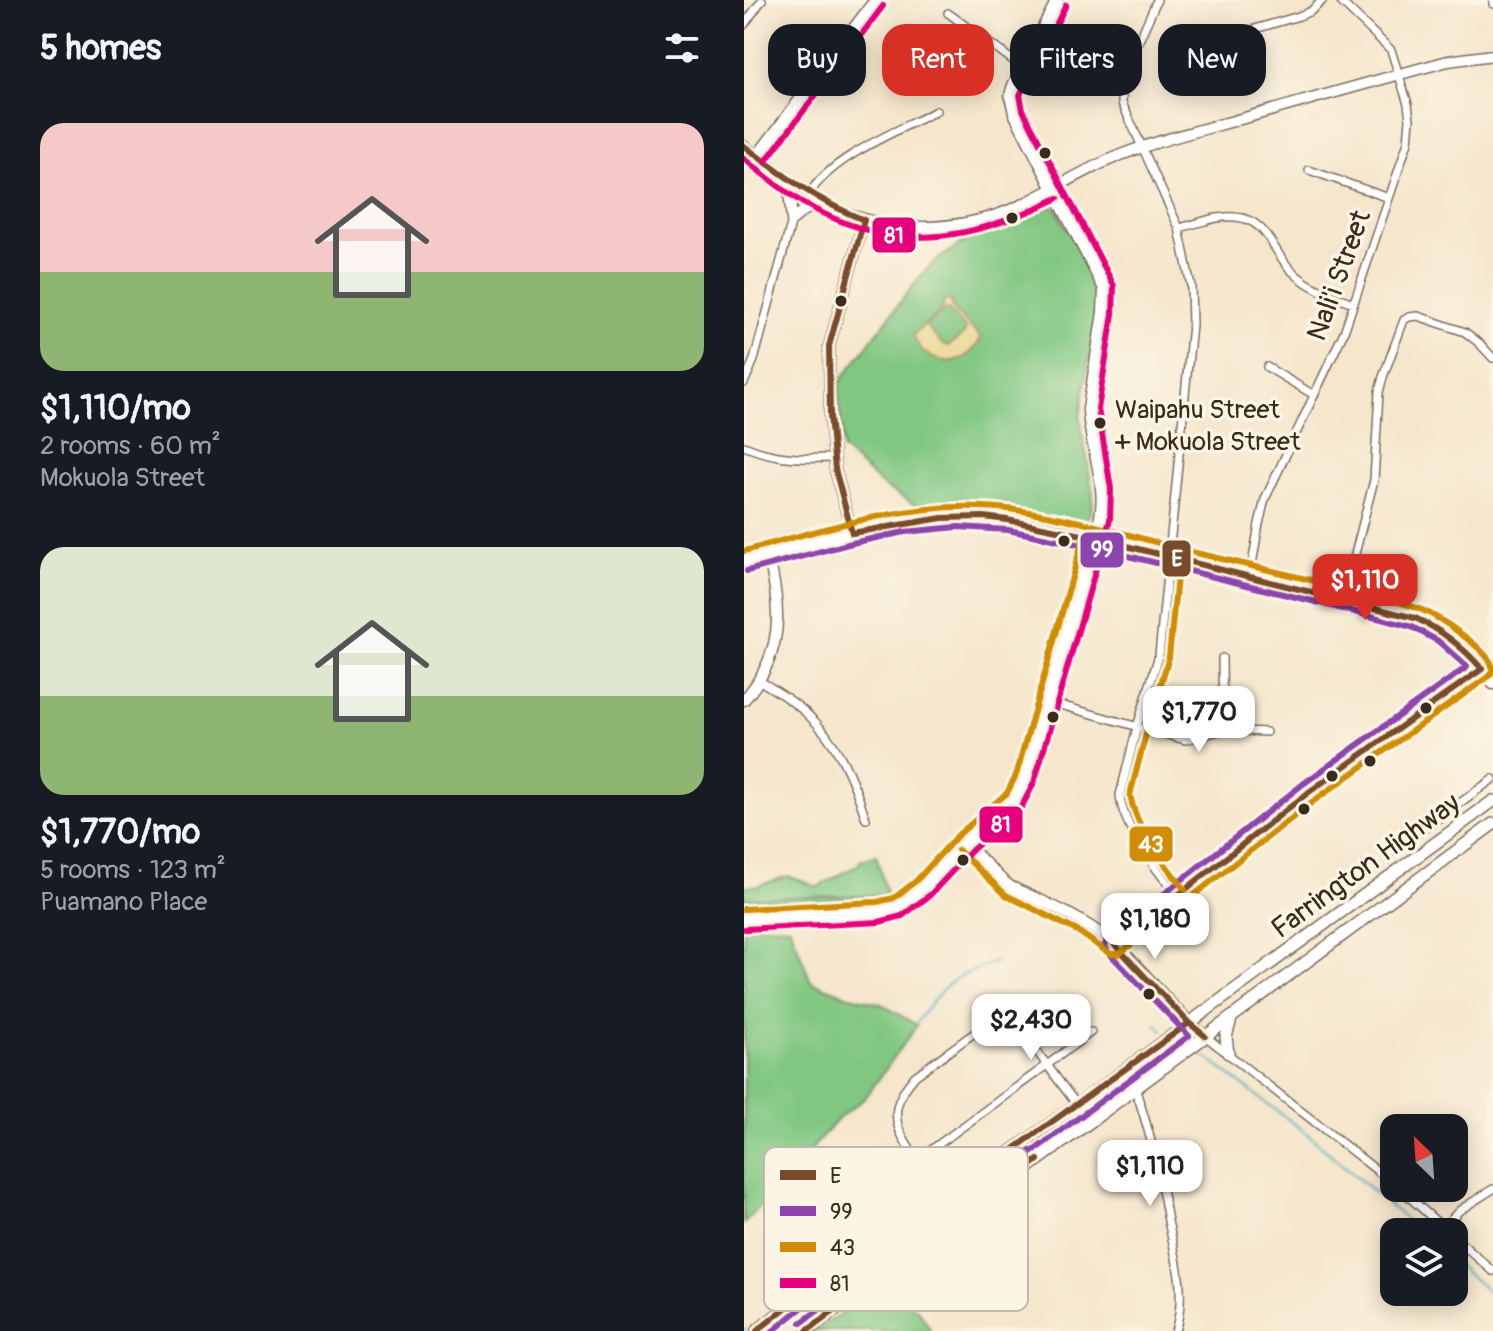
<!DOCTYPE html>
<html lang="en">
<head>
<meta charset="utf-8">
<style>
  body { margin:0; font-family:Pangolin,sans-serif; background:#242831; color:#f1f3f6; height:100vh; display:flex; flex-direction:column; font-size:30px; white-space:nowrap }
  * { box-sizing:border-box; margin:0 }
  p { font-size:26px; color:#9ea1a6 }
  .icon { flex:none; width:44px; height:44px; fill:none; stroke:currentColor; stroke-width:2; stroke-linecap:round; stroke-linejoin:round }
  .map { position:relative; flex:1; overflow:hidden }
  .panel { display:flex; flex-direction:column; background:#171b24; width:744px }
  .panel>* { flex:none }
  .banner { position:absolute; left:24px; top:24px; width:604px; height:72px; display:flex; gap:16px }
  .needle { width:52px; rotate:335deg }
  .tools { position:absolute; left:636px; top:1114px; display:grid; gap:16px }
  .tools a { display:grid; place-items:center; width:88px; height:88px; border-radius:16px; background:#171b24; box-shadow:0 4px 20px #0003; font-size:40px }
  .price { position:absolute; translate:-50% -68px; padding:0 18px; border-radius:16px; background:#fff; color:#222; font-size:26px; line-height:52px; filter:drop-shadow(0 2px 4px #0008) }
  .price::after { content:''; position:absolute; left:50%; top:48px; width:24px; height:18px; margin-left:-12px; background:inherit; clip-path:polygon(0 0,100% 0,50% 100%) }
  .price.selected { background:#d93025; color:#fff }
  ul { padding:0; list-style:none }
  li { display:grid; align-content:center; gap:16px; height:424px; padding:0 40px }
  li span { display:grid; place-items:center; height:248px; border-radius:24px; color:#555 }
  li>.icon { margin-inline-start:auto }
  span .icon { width:144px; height:144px; fill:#fffc; stroke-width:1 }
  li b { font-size:34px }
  h2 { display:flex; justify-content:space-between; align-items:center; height:96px; padding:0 40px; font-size:34px }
  .pill { padding:0 28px; border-radius:24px; background:#171b24; box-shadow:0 4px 20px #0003; font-size:28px; line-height:72px }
  .pill.selected { background:#d93025; color:#fff }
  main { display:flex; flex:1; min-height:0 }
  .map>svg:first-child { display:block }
</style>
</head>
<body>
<main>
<section class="panel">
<h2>5 homes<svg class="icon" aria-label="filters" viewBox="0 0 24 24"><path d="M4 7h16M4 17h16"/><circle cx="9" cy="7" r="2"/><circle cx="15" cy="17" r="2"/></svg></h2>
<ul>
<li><span style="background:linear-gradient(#f6c9c9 60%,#8fb573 0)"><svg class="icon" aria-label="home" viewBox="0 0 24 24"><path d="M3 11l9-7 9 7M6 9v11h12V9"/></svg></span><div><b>$1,110/mo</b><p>2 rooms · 60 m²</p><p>Mokuola Street</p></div></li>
<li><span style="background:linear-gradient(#dfe7d0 60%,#8fb573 0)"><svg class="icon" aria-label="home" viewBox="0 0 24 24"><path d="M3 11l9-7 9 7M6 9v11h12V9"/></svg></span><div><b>$1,770/mo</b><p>5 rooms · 123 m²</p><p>Puamano Place</p></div></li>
</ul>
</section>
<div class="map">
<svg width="749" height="1331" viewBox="0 0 749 1331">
  <rect width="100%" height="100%" fill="#fcf5e5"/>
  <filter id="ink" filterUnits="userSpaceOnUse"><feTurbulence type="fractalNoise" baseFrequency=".0125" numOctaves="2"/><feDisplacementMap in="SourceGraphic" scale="16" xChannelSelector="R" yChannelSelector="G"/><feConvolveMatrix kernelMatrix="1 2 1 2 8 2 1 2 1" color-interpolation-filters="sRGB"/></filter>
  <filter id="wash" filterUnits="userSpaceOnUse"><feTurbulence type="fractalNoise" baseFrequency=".006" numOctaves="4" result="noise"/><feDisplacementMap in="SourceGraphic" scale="32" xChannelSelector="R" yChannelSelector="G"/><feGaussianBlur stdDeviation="1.8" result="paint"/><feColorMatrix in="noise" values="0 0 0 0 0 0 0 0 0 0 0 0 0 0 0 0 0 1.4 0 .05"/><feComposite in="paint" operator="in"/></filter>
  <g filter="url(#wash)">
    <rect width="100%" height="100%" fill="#f5e6cc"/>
    <path fill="#81c782" stroke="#5e7850" stroke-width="2" d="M305,205L313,210C327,238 351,273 353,305L336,418L349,495C348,506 348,517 337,523L239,508L203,507L180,510L139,486L99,450L94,384L174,279L189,263L236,231Z
      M132,855L143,896L0,898V886H13L44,876L74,887L114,865L116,861Z
      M0,925L46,927L67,982L102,995L137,1004L173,1025L121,1098L96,1117L0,1224Z
      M144,1281L163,1304L174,1310L187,1331H72Z"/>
    <path fill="#68ac70" stroke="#526b47" stroke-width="2" d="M165,889L155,899L134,907L0,912V898L148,895Z"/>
    <path fill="#eeda9e" stroke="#94825e" stroke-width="2" fill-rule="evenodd" d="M204,300L207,301L208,308L237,338C222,371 181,368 169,335L199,308L200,301ZM203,309L222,329L219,335L204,346L198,344L182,326L184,323Z"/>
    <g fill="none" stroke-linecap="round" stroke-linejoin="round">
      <path stroke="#3fabbe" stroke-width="2" d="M173,1022C186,1005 197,986 217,976C228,970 241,966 252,962
        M412,1024L419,1031
        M460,1056L561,1132L676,1232
        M710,1262L749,1296
        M0,1329L4,1331"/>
    </g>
  </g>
  <g filter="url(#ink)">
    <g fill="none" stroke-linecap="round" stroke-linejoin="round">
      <defs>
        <path id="street" d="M413,0L378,79V103L435,228L447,286L448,325L415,655L393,727L376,795C378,827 413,870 433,896
          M749,0V4
          M204,13L278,67
          M0,25L18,0
          M477,39L555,16L567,11L579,0
          M565,170L645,198
          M65,194C89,156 152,132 192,111
          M435,228C453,224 473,215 491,217C524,219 528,252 548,271C565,288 588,296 610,303
          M523,367L570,395
          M0,383L10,360L48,220
          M0,446C30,459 58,459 89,458
          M506,576L515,524L521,499L600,332L664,142L666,119L664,104L647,50L595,0
          M601,600L603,585L630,480L635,392L639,377L660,320L665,317L674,316L721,332L735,343L749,358
          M478,658L479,730
          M15,680C30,690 47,699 61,712C94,741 109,779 122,819
          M303,704L316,705L441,740L479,730L522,732
          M648,852L749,779
          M371,945L565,792L738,669
          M260,1017L266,1018L272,1023L303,1065L180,1155C169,1156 166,1150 161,1141C145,1115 153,1097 171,1076L244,1023L252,1018Z
          M461,1036L650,1184
          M391,1088C406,1131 416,1175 424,1221C432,1258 443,1294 431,1331
          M333,1105L303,1065L347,1032
          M66,1163L131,1243
          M655,1188L704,1232
          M699,1227L716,1210L749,1189
          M710,1237L749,1271"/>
        <path id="secondary" d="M0,146C62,194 101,228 184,227C215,226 245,220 273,207C315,187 354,161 399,147C433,135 469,127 504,117C571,98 637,79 704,61L749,55
          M13,156L131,0
          M44,181L48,220
          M48,220L59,211L78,202
          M108,533L91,469L86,416L85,346L120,220
          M0,561C70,543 141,519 214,517C281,515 357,540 423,556C505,576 589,594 671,618C706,631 727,655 749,684
          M0,700C40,654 38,610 24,555
          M221,843L258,880L267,887C302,903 341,919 370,944C403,972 427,1009 461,1036
          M0,919L134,912L154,907L179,888L221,843L271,799L281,779L356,517C363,481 345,446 344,409L359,312L360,289L270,113L266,95L269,85L313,0"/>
        <path id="primary" d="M484,1053L482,1037L487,1019
          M13,1331L75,1281L241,1170L333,1105L749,801
          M63,1331L749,824"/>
      </defs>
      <use href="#street" stroke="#7c6c5b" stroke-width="10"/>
      <use href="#secondary" stroke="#7c6c5b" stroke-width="13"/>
      <use href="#primary" stroke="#7c6c5b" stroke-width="14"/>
      <use href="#street" stroke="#fff" stroke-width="7"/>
      <use href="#secondary" stroke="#fff" stroke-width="10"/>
      <use href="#primary" stroke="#fff" stroke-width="11"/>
      <defs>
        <path id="bus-1" d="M0,146C38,175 75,202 120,220
          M108,533L198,518L240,517L263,520L338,535L671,618C698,630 719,647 738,669
          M108,533L91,469L86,416L85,346L120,220
          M371,945L565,792L738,669
          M371,945L445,1023L461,1036
          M13,1331L75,1281L241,1170L445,1023
          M63,1331L294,1160"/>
        <path id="bus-2" d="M3,571L108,543L161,532L214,527L264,530L343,546L576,603L668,627L694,641L723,667L559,784L363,939L361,945L363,951L445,1036L57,1323
          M29,1331L81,1289L286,1151"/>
        <path id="bus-3" d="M0,551C78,530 156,504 237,507C311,510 384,536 456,554C505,565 554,577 603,589C627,595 654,600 678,610C695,617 743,649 748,666C749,672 747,673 744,677L571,800L375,954H366L335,932L262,895L214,850
          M435,557L425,657L403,730L386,795C393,831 419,862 441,890
          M0,909L133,902L150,898L172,881L214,835L263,793L272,775L340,535"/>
        <path id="bus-4" d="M0,159C19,174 38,190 59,203C149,255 225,242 314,198
          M21,162L139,6
          M1,929L135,922L158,916L186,895L228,850L278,806L290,783L366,520L367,489L354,409L369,314L370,286L279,110L276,95L322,5"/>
      </defs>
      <use href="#bus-1" stroke="#fcf5e5" stroke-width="12"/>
      <use href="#bus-2" stroke="#fcf5e5" stroke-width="12"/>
      <use href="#bus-3" stroke="#fcf5e5" stroke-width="12"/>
      <use href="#bus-4" stroke="#fcf5e5" stroke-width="12"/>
      <use href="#bus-1" stroke="#7a4b2a" stroke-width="6"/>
      <use href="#bus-2" stroke="#8e44ad" stroke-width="6"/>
      <use href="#bus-3" stroke="#d18d06" stroke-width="6"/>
      <use href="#bus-4" stroke="#e5007d" stroke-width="6"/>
    </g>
  </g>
  <g fill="#3b2a1e" stroke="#fcf5e5" stroke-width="3">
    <circle cx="301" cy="153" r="7"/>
    <circle cx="268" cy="218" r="7"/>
    <circle cx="97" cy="301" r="7"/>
    <circle cx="356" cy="423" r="7"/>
    <circle cx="320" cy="541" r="7"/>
    <circle cx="682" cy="708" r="7"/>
    <circle cx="309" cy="717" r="7"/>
    <circle cx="626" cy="761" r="7"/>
    <circle cx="588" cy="776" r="7"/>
    <circle cx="560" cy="809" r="7"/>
    <circle cx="219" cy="860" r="7"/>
    <circle cx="405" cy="994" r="7"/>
  </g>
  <g text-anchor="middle" stroke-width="7" stroke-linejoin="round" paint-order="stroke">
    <g font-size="26" fill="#3b2a1e" stroke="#fcf5e5" text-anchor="start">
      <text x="371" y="418">Waipahu Street<tspan x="371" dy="32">+ Mokuola Street</tspan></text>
    </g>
    <g font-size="28" fill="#3b2a1e" stroke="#fcf5e5">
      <text transform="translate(594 275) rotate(-70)" y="10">Nali'i Street</text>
      <text transform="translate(621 865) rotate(-36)" y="10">Farrington Highway</text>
    </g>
  </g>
  <rect x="20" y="1147" width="264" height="164" rx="12" fill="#fcf5e5" stroke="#c2b8a9" stroke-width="2"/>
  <rect x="36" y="1170" width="36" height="10" fill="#7a4b2a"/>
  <rect x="36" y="1206" width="36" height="10" fill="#8e44ad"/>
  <rect x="36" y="1242" width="36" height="10" fill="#d18d06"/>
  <rect x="36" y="1278" width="36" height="10" fill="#e5007d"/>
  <g font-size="22" fill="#3b2a1e">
    <text x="86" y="1183">E</text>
    <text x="86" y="1219">99</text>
    <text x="86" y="1255">43</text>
    <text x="86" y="1291">81</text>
  </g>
  <g stroke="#fcf5e5" stroke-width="3">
    <rect x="127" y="216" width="46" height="38" rx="8" fill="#e5007d"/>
    <rect x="335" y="531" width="46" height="38" rx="8" fill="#8e44ad"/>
    <rect x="417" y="539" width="31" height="39" rx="8" fill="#7a4b2a"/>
    <rect x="234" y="805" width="46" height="39" rx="8" fill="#e5007d"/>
    <rect x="384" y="825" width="46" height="38" rx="8" fill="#d18d06"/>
  </g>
  <g font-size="22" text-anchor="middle" font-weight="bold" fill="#fff">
    <text x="150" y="243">81</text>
    <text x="358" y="557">99</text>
    <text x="433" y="566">E</text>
    <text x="257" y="832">81</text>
    <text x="407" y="852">43</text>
  </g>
</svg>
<div class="tools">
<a><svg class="needle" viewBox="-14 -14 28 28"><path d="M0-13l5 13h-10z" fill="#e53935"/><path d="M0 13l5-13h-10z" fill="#9ea1a6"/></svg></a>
<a><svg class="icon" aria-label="layers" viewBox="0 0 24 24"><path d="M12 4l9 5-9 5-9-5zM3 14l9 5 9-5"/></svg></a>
</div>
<b class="price selected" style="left:621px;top:622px">$1,110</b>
<b class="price" style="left:455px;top:754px">$1,770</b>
<b class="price" style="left:411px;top:961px">$1,180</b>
<b class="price" style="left:287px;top:1062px">$2,430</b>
<b class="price" style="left:406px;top:1208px">$1,110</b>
<div class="banner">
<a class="pill">Buy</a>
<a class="pill selected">Rent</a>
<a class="pill">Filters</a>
<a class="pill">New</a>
</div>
</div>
</main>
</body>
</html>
